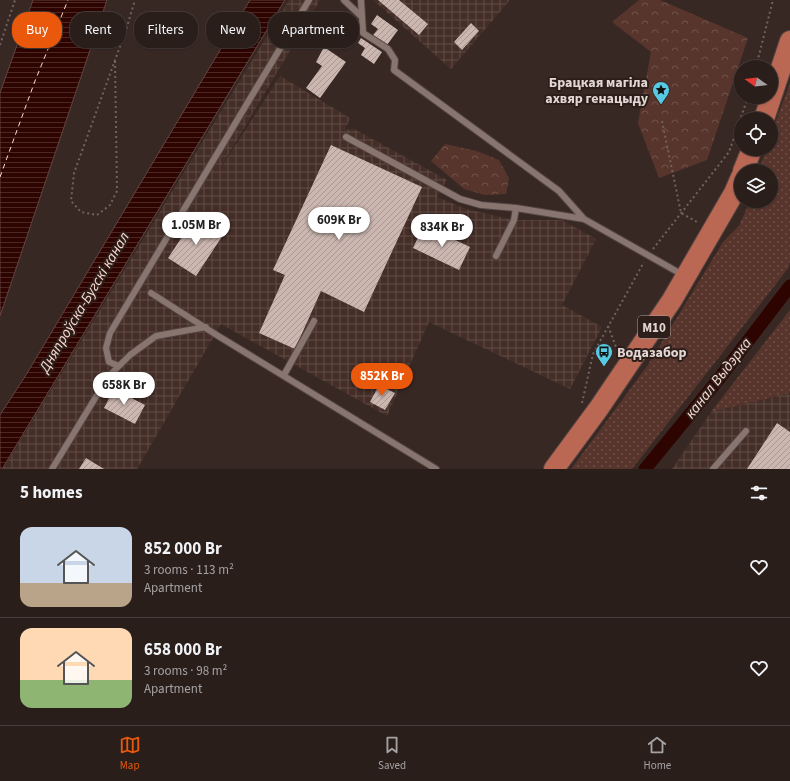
<!DOCTYPE html>
<html lang="en">
<head>
<meta charset="utf-8">
<style>
  body { margin:0; font-family:"Source Sans 3",sans-serif; background:#322724; color:#f1f3f6; height:100vh; display:flex; flex-direction:column; font-size:15px; white-space:nowrap }
  * { box-sizing:border-box; margin:0 }
  p { font-size:13px; color:#a5a2a3 }
  .icon { flex:none; width:22px; height:22px; fill:none; stroke:currentColor; stroke-width:2; stroke-linecap:round; stroke-linejoin:round }
  .map { position:relative; height:469px; overflow:hidden }
  .details { display:flex; flex-direction:column; background:#2a1e1b; flex:1 }
  .details>* { flex:none }
  .guide { position:absolute; left:12px; top:12px; width:400px; height:36px; display:flex; gap:8px }
  .needle { width:26px; rotate:285deg }
  .tools { position:absolute; left:734px; top:60px; display:grid; gap:8px }
  .tools a { display:grid; place-items:center; width:44px; height:44px; border-radius:50%; background:#2a1e1b; box-shadow:0 1px 3px #0004,0 0 0 1px #463c3a; font-size:20px }
  .price { position:absolute; translate:-50% -34px; padding:0 9px; border-radius:14px; background:#fff; color:#222; font-size:13px; line-height:26px; filter:drop-shadow(0 1px 2px #0008) }
  .price::after { content:''; position:absolute; left:50%; top:24px; width:12px; height:9px; margin-left:-6px; background:inherit; clip-path:polygon(0 0,100% 0,50% 100%) }
  .price.selected { background:#ea580c; color:#fff }
  ul { padding:0; list-style:none }
  li { display:flex; align-items:center; gap:12px; height:100px; padding:0 20px }
  li+li { border-top:1px solid #463c3a }
  li span { display:grid; place-items:center; flex:none; width:112px; height:80px; border-radius:12px; color:#555 }
  li>.icon { margin-inline-start:auto }
  span .icon { width:48px; height:48px; fill:#fffc; stroke-width:1 }
  li b { font-size:17px }
  h2 { display:flex; justify-content:space-between; align-items:center; height:48px; padding:0 20px; font-size:17px }
  .tag { padding:0 14px; border-radius:16px; background:#2a1e1b; box-shadow:0 1px 3px #0004,0 0 0 1px #463c3a; font-size:14px; line-height:36px }
  .tag.selected { background:#ea580c; color:#fff }
  .menu { display:flex; justify-content:space-around; align-items:center; height:56px; border-top:1px solid #463c3a; background:#2a1e1b; font-size:11px; color:#a5a2a3 }
  .menu a { display:grid; justify-items:center; gap:2px }
  .menu .selected { color:#ea580c }
  .map>svg:first-child { display:block }
</style>
</head>
<body>
<div class="map">
<svg width="790" height="469" viewBox="0 0 790 469">
  <defs>
    <pattern id="industrial-grid" width="8" height="8" patternUnits="userSpaceOnUse"><rect width="8" height="8" fill="#452e28"/><path d="M0 4h8M4 0v8" fill="none" stroke="#604c46"/></pattern>
    <pattern id="grass-dots" width="8" height="8" patternUnits="userSpaceOnUse"><rect width="8" height="8" fill="#58352c"/><path d="M2 2h.1M6 6h.1" fill="none" stroke="#70524a" stroke-width="1.8" stroke-linecap="round"/></pattern>
    <pattern id="forest-crowns" width="20" height="18" patternUnits="userSpaceOnUse"><rect width="20" height="18" fill="#58352c"/><path d="M2 6a3 3 0 1 1 6 0M12 15a3 3 0 1 1 6 0" fill="none" stroke="#70524a"/></pattern>
    <pattern id="water-rules" width="6" height="5" patternUnits="userSpaceOnUse"><rect width="6" height="5" fill="#2e0400"/><path d="M0 2.5h6" fill="none" stroke="#4c2824"/></pattern>
    <pattern id="building-hatch" width="6" height="6" patternUnits="userSpaceOnUse"><rect width="6" height="6" fill="#cbb6b0"/><path d="M-1 1l2-2M0 6l6-6M5 7l2-2" fill="none" stroke="#a99894"/></pattern>
  </defs>
  <rect width="100%" height="100%" fill="#382824"/>
  <path fill="url(#industrial-grid)" d="M289,0H320L215,177L280,76L350,118L345,130L354,129L447,180L437,197L466,209L514,220H562L596,239L562,305L602,327L570,389L429,322L387,416L221,324L137,469H3Z
    M373,0H510L451,69Z
    M790,393V469H672L711,412Z"/>
  <path fill="url(#grass-dots)" d="M790,83V260L789,267L632,469H571L648,365L723,242L739,226L750,201H771V171H759L766,149H771V134Z
    M790,310V393L711,412Z"/>
  <path fill="url(#forest-crowns)" d="M639,0H660L748,38L707,160L659,178L638,123L651,52L612,22Z
    M445,144L477,151L499,160L509,178L506,194L485,195L464,189L431,161Z"/>
  <path fill="url(#water-rules)" stroke="#644340" d="M33,0H107L0,316V93Z
    M250,0H285L2,469H0V415L26,375Z"/>
  <g fill="none" stroke-linecap="round" stroke-linejoin="round">
    <path stroke="#2e0400" stroke-width="13" d="M645,469L718,380L790,286"/>
    <path stroke="#fddbd2" stroke-width="1" stroke-dasharray="5 4" stroke-linecap="butt" d="M0,177L35,81L68,0"/>
  </g>
  <path fill="url(#building-hatch)" d="M378,0H399L428,24L419,35Z
    M377,15L398,30L387,45L373,35L378,29L371,24Z
    M471,23L479,31L462,50L454,42Z
    M361,38L382,52L374,64L361,55L365,48L358,43Z
    M324,47L346,62L320,98L306,88L322,66L316,62Z
    M331,145L422,187L364,312L321,291L295,349L259,333L285,275L273,270Z
    M196,216L223,235L196,276L168,258Z
    M424,225L470,247L459,270L413,248Z
    M379,385L395,393L385,410L370,402Z
    M114,389L145,405L135,424L104,408Z
    M777,423L790,432V469H747Z
    M86,458L104,469H79Z"/>
  <g fill="none" stroke-linecap="round" stroke-linejoin="round">
    <defs>
      <path id="lane" d="M344,0L362,17
        M361,0L363,33L388,49L395,60L394,70L559,191L584,219
        M346,137L460,199L481,205L516,208L584,219L683,275
        M496,256L514,220L516,208
        M151,293L215,334L436,469
        M119,366L109,362L106,348L110,333L309,0
        M284,375L314,321
        M52,469L108,377L130,355L156,336L206,327
        M713,469L746,431"/>
      <path id="primary" d="M764,119L790,41
        M743,171L752,149
        M554,469L599,408L672,300L734,193L741,177"/>
    </defs>
    <use href="#lane" stroke="#524441" stroke-width="8"/>
    <use href="#primary" stroke="#524441" stroke-width="22"/>
    <path stroke="#716360" stroke-width="2" stroke-dasharray="2 3" stroke-linecap="butt" d="M0,45L15,0
      M115,61L117,191L110,205L97,215L81,212L71,201L74,173L126,30L135,0
      M756,67L773,0
      M662,121L681,213L699,223
      M653,249L729,152L748,97
      M608,326L618,352
      M582,403L593,354L644,262"/>
    <use href="#lane" stroke="#887570" stroke-width="6"/>
    <use href="#primary" stroke="#ba6754" stroke-width="20"/>
  </g>
  <defs>
    <symbol id="sight-pin" viewBox="-11 -11 22 30"><path d="M0 17L-7.5 6A9.5 9.5 0 1 1 7.5 6Z" fill="#57c9e2" stroke="#2e1e1a"/><path d="M0-6L1.8-2.2L6-1.7L2.9 1.2L3.7 5.4L0 3.3L-3.7 5.4L-2.9 1.2L-6-1.7L-1.8-2.2Z" fill="#111"/></symbol>
    <symbol id="bus-pin" viewBox="-11 -11 22 30"><path d="M0 17L-7.5 6A9.5 9.5 0 1 1 7.5 6Z" fill="#57c9e2" stroke="#2e1e1a"/><path d="M-5-6H5V4H4V6H2V4H-2V6H-4V4H-5ZM-3.5-4V0h7V-4ZM-3.5 1.2v1.5H-2V1.2ZM2 1.2v1.5H3.5V1.2Z" fill="#111"/></symbol>
  </defs>
  <g fill-rule="evenodd">
    <use href="#sight-pin" x="651" y="80" width="20" height="27"/>
    <use href="#bus-pin" x="594" y="342" width="20" height="27"/>
  </g>
  <g text-anchor="middle" stroke-width="4" stroke-linejoin="round" paint-order="stroke">
    <rect fill="#2e1e1a" stroke="#aca09c" stroke-width="1" x="638" y="316" width="32" height="22" rx="3"/>
    <g font-size="13" font-weight="bold" fill="#e2d7d4">
      <text x="654" y="332">М10</text>
    </g>
    <g font-size="14" font-weight="bold" fill="#e2d7d4" stroke="#2e1e1a" text-anchor="end">
      <text x="648" y="87">Брацкая магіла<tspan x="648" dy="16">ахвяр генацыду</tspan></text>
      <text x="617" y="357" text-anchor="start">Водазабор</text>
    </g>
    <g font-size="15" font-style="italic" fill="#fddbd2" stroke="#2e1e1a">
      <text transform="translate(84 302) rotate(-59)" y="5">Дняпроўска-Бугскі канал</text>
      <text transform="translate(718 378) rotate(-52)" y="5">канал Выдэрка</text>
    </g>
  </g>
</svg>
<div class="tools">
<a><svg class="needle" viewBox="-14 -14 28 28"><path d="M0-13l5 13h-10z" fill="#e53935"/><path d="M0 13l5-13h-10z" fill="#a5a2a3"/></svg></a>
<a><svg class="icon" aria-label="locate" viewBox="0 0 24 24"><circle cx="12" cy="12" r="6"/><path d="M12 2v4M12 18v4M2 12h4M18 12h4"/></svg></a>
<a><svg class="icon" aria-label="layers" viewBox="0 0 24 24"><path d="M12 4l9 5-9 5-9-5zM3 14l9 5 9-5"/></svg></a>
</div>
<b class="price" style="left:339px;top:241px">609K Br</b>
<b class="price" style="left:196px;top:246px">1.05M Br</b>
<b class="price" style="left:442px;top:248px">834K Br</b>
<b class="price selected" style="left:382px;top:397px">852K Br</b>
<b class="price" style="left:124px;top:406px">658K Br</b>
<div class="guide">
<a class="tag selected">Buy</a>
<a class="tag">Rent</a>
<a class="tag">Filters</a>
<a class="tag">New</a>
<a class="tag">Apartment</a>
</div>
</div>
<section class="details">
<h2>5 homes<svg class="icon" aria-label="filters" viewBox="0 0 24 24"><path d="M4 7h16M4 17h16"/><circle cx="9" cy="7" r="2"/><circle cx="15" cy="17" r="2"/></svg></h2>
<ul>
<li><span style="background:linear-gradient(#c9d6e8 70%,#b9a48a 0)"><svg class="icon" aria-label="home" viewBox="0 0 24 24"><path d="M3 11l9-7 9 7M6 9v11h12V9"/></svg></span><div><b>852 000 Br</b><p>3 rooms · 113 m²</p><p>Apartment</p></div><svg class="icon" aria-label="heart" viewBox="0 0 24 24"><path d="M12 20l-8-8c-3-5 5-10 8-4 3-6 11-1 8 4z"/></svg></li>
<li><span style="background:linear-gradient(#ffd9b3 65%,#8fb573 0)"><svg class="icon" aria-label="home" viewBox="0 0 24 24"><path d="M3 11l9-7 9 7M6 9v11h12V9"/></svg></span><div><b>658 000 Br</b><p>3 rooms · 98 m²</p><p>Apartment</p></div><svg class="icon" aria-label="heart" viewBox="0 0 24 24"><path d="M12 20l-8-8c-3-5 5-10 8-4 3-6 11-1 8 4z"/></svg></li>
</ul>
</section>
<nav class="menu">
<a class="selected"><svg class="icon" aria-label="map" viewBox="0 0 24 24"><path d="M3 6l6-2 6 2 6-2v14l-6 2-6-2-6 2zM9 4v14M15 6v14"/></svg>Map</a>
<a><svg class="icon" aria-label="saved" viewBox="0 0 24 24"><path d="M7 4h10v16l-5-4-5 4z"/></svg>Saved</a>
<a><svg class="icon" aria-label="home" viewBox="0 0 24 24"><path d="M3 11l9-7 9 7M6 9v11h12V9"/></svg>Home</a>
</nav>
</body>
</html>
